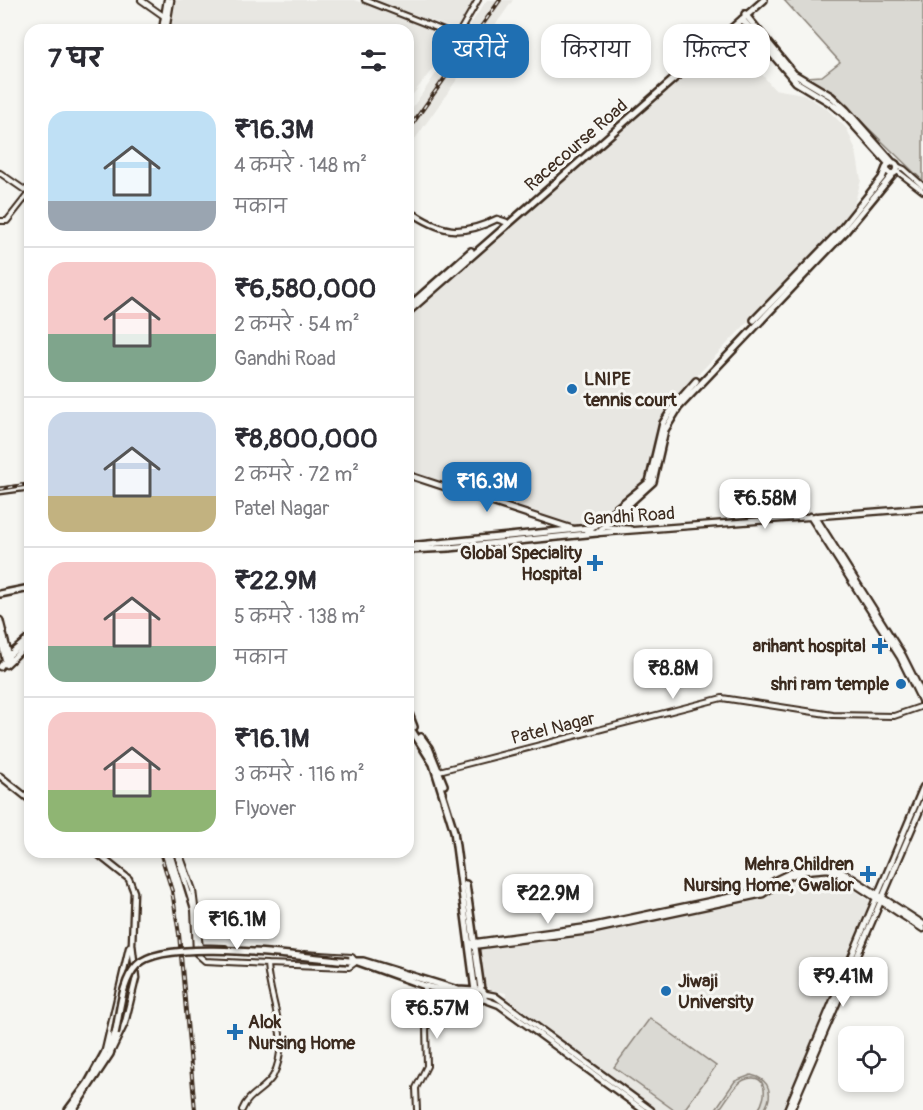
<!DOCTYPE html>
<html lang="hi">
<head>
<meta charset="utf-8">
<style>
  body { margin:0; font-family:Pangolin,"Playpen Sans Deva",sans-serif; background:#f2f2f3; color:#2b2b33; height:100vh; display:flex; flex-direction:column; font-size:22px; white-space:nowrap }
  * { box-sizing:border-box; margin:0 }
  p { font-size:20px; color:#7c7c81 }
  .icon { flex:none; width:33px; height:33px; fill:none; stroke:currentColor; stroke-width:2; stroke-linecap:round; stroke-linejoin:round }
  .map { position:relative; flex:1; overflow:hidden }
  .panel { position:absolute; left:24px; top:24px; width:390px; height:834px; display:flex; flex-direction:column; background:#fff; border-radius:18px; box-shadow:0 3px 9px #0003 }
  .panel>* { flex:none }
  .top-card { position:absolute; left:432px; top:24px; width:400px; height:54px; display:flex; gap:12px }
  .tools { position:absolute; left:838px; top:1026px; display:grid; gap:12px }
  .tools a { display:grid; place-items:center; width:66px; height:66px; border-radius:12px; background:#fff; box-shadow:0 3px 9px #0003; font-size:30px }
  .price { position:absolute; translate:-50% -51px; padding:0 14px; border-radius:12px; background:#fff; color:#222; font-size:20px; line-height:39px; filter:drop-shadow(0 2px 3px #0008) }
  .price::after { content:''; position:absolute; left:50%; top:36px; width:18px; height:14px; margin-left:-9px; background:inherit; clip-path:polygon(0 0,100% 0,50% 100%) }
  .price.selected { background:#1f6fb2; color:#fff }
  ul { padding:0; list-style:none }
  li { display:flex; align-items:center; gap:18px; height:150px; padding:0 24px }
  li+li { border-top:2px solid #e1e1e2 }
  li span { display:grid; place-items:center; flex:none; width:168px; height:120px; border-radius:18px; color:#555 }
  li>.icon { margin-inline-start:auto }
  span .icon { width:72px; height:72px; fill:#fffc; stroke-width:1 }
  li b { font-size:26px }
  h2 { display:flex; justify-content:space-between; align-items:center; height:72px; padding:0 24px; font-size:26px }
  .pill { padding:0 21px; border-radius:18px; background:#fff; box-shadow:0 3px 9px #0003; font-size:21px; line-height:54px }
  .pill.selected { background:#1f6fb2; color:#fff }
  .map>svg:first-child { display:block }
</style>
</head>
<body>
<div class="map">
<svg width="923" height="1110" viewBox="0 0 923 1110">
  <rect width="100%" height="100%" fill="#f6f6f2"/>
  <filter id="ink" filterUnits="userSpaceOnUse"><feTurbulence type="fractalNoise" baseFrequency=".0167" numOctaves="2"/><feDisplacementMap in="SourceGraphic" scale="12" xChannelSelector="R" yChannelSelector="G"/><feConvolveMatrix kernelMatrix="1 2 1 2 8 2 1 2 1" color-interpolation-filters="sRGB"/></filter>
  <g filter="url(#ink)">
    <path fill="#e8e7e2" d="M176,0H354L436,29L455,39L408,101V30H171Z
      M373,0H479L460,31Z
      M487,0H513L408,149V114Z
      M730,36L774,89L803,94L827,109L847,129L856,151L861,180L852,212L671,403L656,429L648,479L626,500L585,525H569L408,471V317Z
      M813,872H828L870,901L816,1040L784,1110H656L505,1001L506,993L491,990L483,983L477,948L582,934L748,900L770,894L800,875Z"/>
    <path fill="#dad9d3" stroke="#8a8278" stroke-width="1.5" d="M784,0H923V181L831,92L805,77L822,76L840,62Z
      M650,1018L716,1066L684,1110H674L614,1067Z
      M751,1075C770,1079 774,1095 764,1110H758C769,1095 766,1071 744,1080C734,1085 726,1101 719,1110H715L735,1081Z"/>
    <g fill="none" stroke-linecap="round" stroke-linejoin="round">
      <defs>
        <path id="tertiary" d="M141,0L165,17
          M365,0L457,36L478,0
          M897,166L904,169L923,186
          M897,171L923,191
          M0,173L29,193
          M0,221H7L29,193
          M439,771L722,698L833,715L894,716L923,706
          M176,852L194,910L196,953L205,961L267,964
          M179,852L193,890L200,947
          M196,947L225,948
          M242,1110C248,1094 265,1090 273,1076C292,1039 269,1001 267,964L349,967L356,962L352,957L304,954
          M417,1110L416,1088L427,1066L425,986"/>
        <path id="secondary" d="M162,30L167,0
          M166,30L171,0
          M408,210C441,233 461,237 497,219L506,222
          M408,475L573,529
          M0,491L30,487
          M810,516L900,657L923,704
          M815,516L903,656L923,696
          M603,527L630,529
          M597,533L923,508
          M0,620L9,656L0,667
          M0,635L5,659
          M7,657L30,637
          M6,665L30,642
          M0,776L30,800
          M95,852L129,879L134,892L132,944L136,978L125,1023L110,1054
          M470,943L588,927L739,895L763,889L777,879L796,870L828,865L840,870L923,924
          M472,946L589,931L763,894L790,876L805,871L828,869L838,873L923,929
          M485,994L495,996L651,1110
          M483,999L499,1005L643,1110
          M105,1051L129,948L132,944
          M787,1110L923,787
          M791,1110L923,803"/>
        <path id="primary" d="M745,14L794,74L831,96L846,110L893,163
          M742,19L796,82L829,102L843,113L889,164
          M886.5 168a5.5 5.5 0 1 1 11 0a5.5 5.5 0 1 1-11 0Z
          M408,307L471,251
          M408,312L764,0
          M754,320L838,233L882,178L886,168
          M585,534L649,482L663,423L674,406L696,381
          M408,546L589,528
          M408,550L449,548L597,533L653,482L665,430L679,407L846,231L893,174
          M0,594L30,588
          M408,711L414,727
          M421,737L429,748L444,785
          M466,884L481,989
          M349,961H363L458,990L475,991L454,831L433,764L408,724
          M358,962L425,986L476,999
          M473.5 995a5.5 5.5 0 1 1 11 0a5.5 5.5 0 1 1-11 0Z
          M68,1110L88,1083L115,1034
          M73,1110L110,1054L115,1034"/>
      </defs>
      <use href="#tertiary" stroke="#3b2a1e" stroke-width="8"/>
      <use href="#secondary" stroke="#3b2a1e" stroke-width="9"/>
      <use href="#primary" stroke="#3b2a1e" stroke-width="10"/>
      <use href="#tertiary" stroke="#f6f6f2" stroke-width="4"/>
      <use href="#secondary" stroke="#f6f6f2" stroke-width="4.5"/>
      <use href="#primary" stroke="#f6f6f2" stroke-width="5"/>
      <defs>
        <path id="rail" d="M408,130L500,0
          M0,489L30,484
          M160,852L172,891L179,934L195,1110"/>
      </defs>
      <use href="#rail" stroke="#3b2a1e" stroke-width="4"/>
      <use href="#rail" stroke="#f6f6f2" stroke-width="1.5" stroke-dasharray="4.5" stroke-linecap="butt"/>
      <defs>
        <path id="primary-bridge" d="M115,1034C120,1013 121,981 137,965C165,936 307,958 349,961"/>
      </defs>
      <use href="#primary-bridge" stroke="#3b2a1e" stroke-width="10" stroke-linecap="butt"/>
      <use href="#primary-bridge" stroke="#f6f6f2" stroke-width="5"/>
    </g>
  </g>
  <g fill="#1f6fb2" stroke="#f6f6f2" stroke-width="2">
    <circle cx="572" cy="389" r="6"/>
    <path d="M592 554h6v6h6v6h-6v6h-6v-6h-6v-6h6z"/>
    <path d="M877 637h6v6h6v6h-6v6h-6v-6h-6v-6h6z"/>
    <circle cx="901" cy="684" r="6"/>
    <path d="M865 865h6v6h6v6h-6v6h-6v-6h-6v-6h6z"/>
    <circle cx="666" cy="991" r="6"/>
    <path d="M232 1023h6v6h6v6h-6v6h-6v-6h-6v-6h6z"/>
  </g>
  <g text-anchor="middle" stroke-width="6" stroke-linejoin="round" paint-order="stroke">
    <g font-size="18" fill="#3b2a1e" stroke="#f6f6f2">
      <text transform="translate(576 145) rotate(-41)" y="6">Racecourse Road</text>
      <text transform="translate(629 516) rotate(-4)" y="6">Gandhi Road</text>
      <text transform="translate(553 728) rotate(-14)" y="6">Patel Nagar</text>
    </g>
    <g font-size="18" font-weight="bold" fill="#3b2a1e" stroke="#f6f6f2" text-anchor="end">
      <text x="584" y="385" text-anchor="start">LNIPE<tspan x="584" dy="21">tennis court</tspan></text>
      <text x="582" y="559">Global Speciality<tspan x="582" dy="21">Hospital</tspan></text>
      <text x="866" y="652">arihant hospital</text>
      <text x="889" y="690">shri ram temple</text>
      <text x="854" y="870">Mehra Children<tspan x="854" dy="21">Nursing Home, Gwalior</tspan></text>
      <text x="678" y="987" text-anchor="start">Jiwaji<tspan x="678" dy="21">University</tspan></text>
      <text x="248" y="1028" text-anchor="start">Alok<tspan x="248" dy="21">Nursing Home</tspan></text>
    </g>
  </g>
</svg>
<div class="tools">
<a><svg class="icon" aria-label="locate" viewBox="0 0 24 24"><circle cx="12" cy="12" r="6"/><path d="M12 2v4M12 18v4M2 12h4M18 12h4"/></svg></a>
</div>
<b class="price selected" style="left:487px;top:513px">₹16.3M</b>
<b class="price" style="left:765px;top:530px">₹6.58M</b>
<b class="price" style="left:673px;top:700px">₹8.8M</b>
<b class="price" style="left:548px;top:925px">₹22.9M</b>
<b class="price" style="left:237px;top:951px">₹16.1M</b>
<b class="price" style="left:843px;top:1008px">₹9.41M</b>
<b class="price" style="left:437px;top:1040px">₹6.57M</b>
<div class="top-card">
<a class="pill selected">खरीदें</a>
<a class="pill">किराया</a>
<a class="pill">फ़िल्टर</a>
</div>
<section class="panel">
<h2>7 घर<svg class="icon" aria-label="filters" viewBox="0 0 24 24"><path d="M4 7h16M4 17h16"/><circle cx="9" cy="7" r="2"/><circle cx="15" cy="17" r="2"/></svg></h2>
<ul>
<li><span style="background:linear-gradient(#bfe0f5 75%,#9aa5b1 0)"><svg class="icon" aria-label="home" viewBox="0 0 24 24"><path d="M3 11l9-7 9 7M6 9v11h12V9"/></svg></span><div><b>₹16.3M</b><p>4 कमरे · 148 m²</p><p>मकान</p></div></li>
<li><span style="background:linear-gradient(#f6c9c9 60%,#7fa58c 0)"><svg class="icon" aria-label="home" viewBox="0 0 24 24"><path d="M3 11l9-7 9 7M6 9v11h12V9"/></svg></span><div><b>₹6,580,000</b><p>2 कमरे · 54 m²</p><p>Gandhi Road</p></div></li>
<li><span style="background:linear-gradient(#c9d6e8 70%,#c2b280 0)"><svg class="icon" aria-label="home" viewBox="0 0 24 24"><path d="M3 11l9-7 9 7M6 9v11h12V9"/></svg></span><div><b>₹8,800,000</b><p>2 कमरे · 72 m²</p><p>Patel Nagar</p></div></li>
<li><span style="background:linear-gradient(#f6c9c9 70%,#7fa58c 0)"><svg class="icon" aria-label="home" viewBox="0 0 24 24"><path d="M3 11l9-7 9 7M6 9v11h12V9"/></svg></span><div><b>₹22.9M</b><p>5 कमरे · 138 m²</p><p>मकान</p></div></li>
<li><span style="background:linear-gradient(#f6c9c9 65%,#8fb573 0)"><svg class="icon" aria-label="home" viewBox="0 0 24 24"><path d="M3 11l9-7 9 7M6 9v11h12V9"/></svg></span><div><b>₹16.1M</b><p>3 कमरे · 116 m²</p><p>Flyover</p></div></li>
</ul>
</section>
</div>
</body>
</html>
